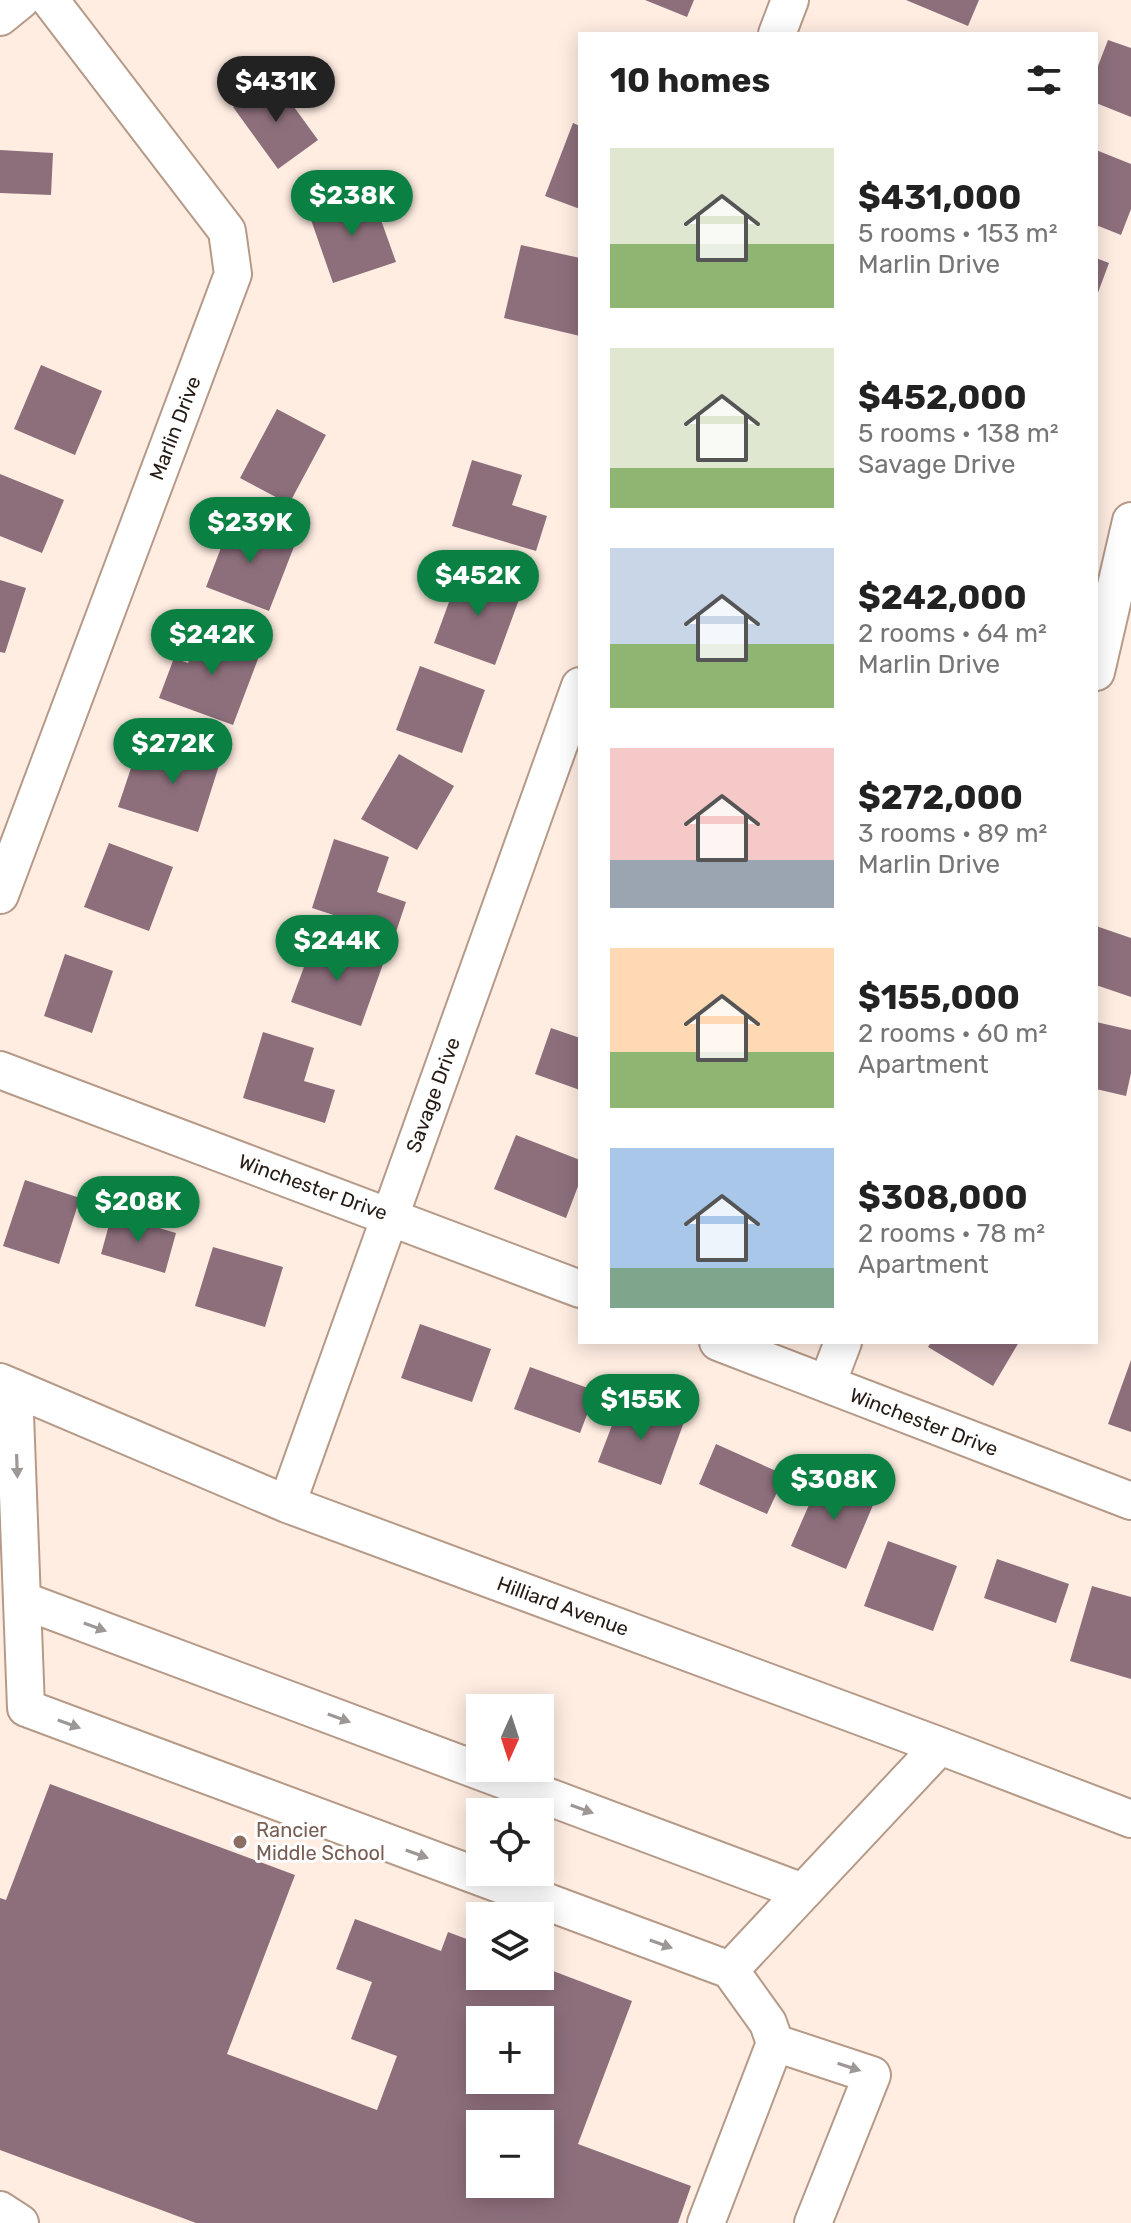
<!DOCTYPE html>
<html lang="en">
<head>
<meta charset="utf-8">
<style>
  body { margin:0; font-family:Rubik,sans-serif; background:#f2f2f2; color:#222; height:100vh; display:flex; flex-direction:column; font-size:30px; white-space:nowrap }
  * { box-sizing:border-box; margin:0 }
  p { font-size:26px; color:#767676 }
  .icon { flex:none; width:44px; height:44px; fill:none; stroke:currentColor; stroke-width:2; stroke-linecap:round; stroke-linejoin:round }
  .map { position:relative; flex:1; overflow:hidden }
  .sheet { position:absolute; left:578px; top:32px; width:520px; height:1312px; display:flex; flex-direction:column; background:#fff; border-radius:0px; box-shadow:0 4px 20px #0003 }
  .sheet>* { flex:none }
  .needle { width:52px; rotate:183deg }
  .fabs { position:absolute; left:466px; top:1694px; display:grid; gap:16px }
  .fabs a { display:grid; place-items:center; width:88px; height:88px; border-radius:0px; background:#fff; box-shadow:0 4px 20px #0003; font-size:40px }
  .price { position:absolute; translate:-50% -68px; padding:0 18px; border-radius:28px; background:#0b8043; color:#fff; font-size:26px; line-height:52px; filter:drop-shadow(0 2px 4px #0008) }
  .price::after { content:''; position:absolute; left:50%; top:48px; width:24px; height:18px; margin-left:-12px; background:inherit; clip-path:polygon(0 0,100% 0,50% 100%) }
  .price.on { background:#222; color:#fff }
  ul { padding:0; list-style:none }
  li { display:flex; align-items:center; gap:24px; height:200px; padding:0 32px }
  li span { display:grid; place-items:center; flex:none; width:224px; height:160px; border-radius:0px; color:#555 }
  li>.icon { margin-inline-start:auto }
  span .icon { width:96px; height:96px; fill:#fffc; stroke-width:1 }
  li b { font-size:34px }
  h2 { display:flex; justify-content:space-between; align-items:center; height:96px; padding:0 32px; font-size:34px }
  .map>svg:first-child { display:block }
</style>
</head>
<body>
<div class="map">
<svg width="1131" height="2223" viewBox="0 0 1131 2223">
  <rect width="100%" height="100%" fill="#ffede2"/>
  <path fill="#8d6f7c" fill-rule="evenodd" d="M645,0H694L687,17Z
    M906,0H979L968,26Z
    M1108,40L1131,48V117L1096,103V71Z
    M273,78L318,140L278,169L233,107Z
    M573,123L580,126V209L545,196Z
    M0,150L53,153L51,195L0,193Z
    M1096,150L1131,164V209L1121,235L1096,225Z
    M371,192L396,262L333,283L309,214Z
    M521,245L580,258V336L504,318Z
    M1096,258L1109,263L1096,298Z
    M41,365L102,391L75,455L14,429Z
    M277,409L326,435L289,504L240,478Z
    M472,460L522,475L512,505L547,516L536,551L452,526Z
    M0,474L64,500L42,553L0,536Z
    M232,519L295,544L269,611L206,587Z
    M460,572L521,594L495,665L434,643Z
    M0,580L26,588L5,653L0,652Z
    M201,629L261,651L233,725L159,698L174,658L188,663Z
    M420,666L485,690L462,753L396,730Z
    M167,738L222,756L198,832L118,807L133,762L157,769Z
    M399,754L454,786L417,850L361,819Z
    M334,839L389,857L377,892L406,902L395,935L312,908Z
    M109,843L173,867L149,931L84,907Z
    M1096,926L1131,938V997L1096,985Z
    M314,940L383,964L361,1026L291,1002Z
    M65,954L113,971L92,1033L44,1016Z
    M1096,1022L1131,1030V1073L1126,1096L1096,1089Z
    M551,1028L580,1038V1090L535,1074Z
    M263,1032L314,1048L304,1081L335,1090L325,1123L243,1098Z
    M516,1135L580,1160V1181L566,1218L494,1189Z
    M25,1180L80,1198L59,1264L3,1246Z
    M112,1214L176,1233L165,1273L101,1254Z
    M213,1247L283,1267L265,1327L195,1306Z
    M420,1324L491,1349L472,1402L401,1378Z
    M931,1342H1019L993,1386L928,1347Z
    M1131,1360V1432L1108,1424Z
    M530,1367L596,1391L580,1433L514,1409Z
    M622,1399L684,1422L661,1485L598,1462Z
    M716,1444L785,1475L767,1514L699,1484Z
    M822,1475L876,1498L846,1569L791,1546Z
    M888,1541L957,1566L933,1631L864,1606Z
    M997,1559L1069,1584L1056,1623L984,1598Z
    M1092,1586L1131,1597V1679L1070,1661Z
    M50,1784L295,1875L227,2054L377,2110L397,2056L351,2039L372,1982L336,1969L355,1919L441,1951L448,1932L480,1944V1976H540V1966L632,2001L578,2144L691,2186L678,2223H196L0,2150V1898L6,1900ZM480,2020H540V2080H480ZM480,2124H540V2184H480Z"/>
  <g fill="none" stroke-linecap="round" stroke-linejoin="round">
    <defs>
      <path id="minor" d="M0,17L21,0
        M777,34L790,0
        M1096,672L1131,521
        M0,895L233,274L227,231L50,0
        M0,1070L580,1289
        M718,1342L1131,1501
        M0,1382L287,1504L940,1746L1131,1819
        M827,1384L843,1342
        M14,1388L26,1708L730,1970L940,1746
        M287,1504L580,686
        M22,1600L803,1892
        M775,2043L872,2075L813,2223
        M0,2210L20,2223
        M706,2223L775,2043L768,2023L730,1970"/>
    </defs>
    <use href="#minor" stroke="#b69a88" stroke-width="40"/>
    <use href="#minor" stroke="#fff" stroke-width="36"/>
  </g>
  <defs><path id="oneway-solid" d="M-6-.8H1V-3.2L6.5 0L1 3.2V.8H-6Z" transform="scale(2)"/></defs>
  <g fill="#9d9895">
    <use href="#oneway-solid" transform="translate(17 1466) rotate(88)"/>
    <use href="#oneway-solid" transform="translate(95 1627) rotate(20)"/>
    <use href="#oneway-solid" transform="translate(339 1718) rotate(20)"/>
    <use href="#oneway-solid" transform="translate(69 1724) rotate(20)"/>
    <use href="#oneway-solid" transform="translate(582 1809) rotate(20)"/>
    <use href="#oneway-solid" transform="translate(417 1854) rotate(20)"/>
    <use href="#oneway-solid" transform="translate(661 1944) rotate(20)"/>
    <use href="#oneway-solid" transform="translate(849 2067) rotate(18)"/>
  </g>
  <circle fill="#8d6e63" stroke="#fefefe" stroke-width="3" cx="240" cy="1842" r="8"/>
  <g text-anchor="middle" stroke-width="6" stroke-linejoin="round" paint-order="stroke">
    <g font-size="20" fill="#251b14" stroke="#fefefe">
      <text transform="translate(175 428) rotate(-69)" y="7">Marlin Drive</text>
      <text transform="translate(433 1095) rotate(-70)" y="7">Savage Drive</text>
      <text transform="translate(313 1187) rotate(20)" y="7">Winchester Drive</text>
      <text transform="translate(924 1422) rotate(21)" y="7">Winchester Drive</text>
      <text transform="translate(563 1606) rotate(20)" y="7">Hilliard Avenue</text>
    </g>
    <g font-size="20" fill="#785e54" stroke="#fefefe" text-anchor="start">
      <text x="256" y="1837">Rancier<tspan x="256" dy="23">Middle School</tspan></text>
    </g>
  </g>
</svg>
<div class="fabs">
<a><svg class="needle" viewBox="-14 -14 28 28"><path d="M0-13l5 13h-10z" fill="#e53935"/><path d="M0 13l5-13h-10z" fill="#767676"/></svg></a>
<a><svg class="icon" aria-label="locate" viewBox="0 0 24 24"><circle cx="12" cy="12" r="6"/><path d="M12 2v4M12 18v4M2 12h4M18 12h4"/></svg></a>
<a><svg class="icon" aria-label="layers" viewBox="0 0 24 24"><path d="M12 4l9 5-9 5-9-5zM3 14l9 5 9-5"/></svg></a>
<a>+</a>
<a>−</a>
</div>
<b class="price on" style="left:276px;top:124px">$431K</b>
<b class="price" style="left:352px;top:238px">$238K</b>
<b class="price" style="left:250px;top:565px">$239K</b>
<b class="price" style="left:478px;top:618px">$452K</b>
<b class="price" style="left:212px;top:677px">$242K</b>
<b class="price" style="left:173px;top:786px">$272K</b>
<b class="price" style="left:337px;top:983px">$244K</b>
<b class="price" style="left:138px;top:1244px">$208K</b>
<b class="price" style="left:641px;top:1442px">$155K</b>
<b class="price" style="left:834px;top:1522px">$308K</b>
<section class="sheet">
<h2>10 homes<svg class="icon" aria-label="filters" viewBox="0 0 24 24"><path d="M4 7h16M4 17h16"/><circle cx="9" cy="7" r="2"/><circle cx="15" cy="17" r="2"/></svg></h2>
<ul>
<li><span style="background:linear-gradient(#dfe7d0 60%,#8fb573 0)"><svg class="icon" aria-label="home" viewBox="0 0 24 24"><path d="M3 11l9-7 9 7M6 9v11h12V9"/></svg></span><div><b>$431,000</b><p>5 rooms · 153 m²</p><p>Marlin Drive</p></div></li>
<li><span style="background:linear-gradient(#dfe7d0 75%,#8fb573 0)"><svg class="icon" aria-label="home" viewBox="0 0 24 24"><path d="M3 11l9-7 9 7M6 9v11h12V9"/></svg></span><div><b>$452,000</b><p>5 rooms · 138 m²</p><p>Savage Drive</p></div></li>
<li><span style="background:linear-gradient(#c9d6e8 60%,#8fb573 0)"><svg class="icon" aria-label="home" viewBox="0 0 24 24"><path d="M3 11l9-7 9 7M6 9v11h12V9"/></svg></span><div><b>$242,000</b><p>2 rooms · 64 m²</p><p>Marlin Drive</p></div></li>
<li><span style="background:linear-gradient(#f6c9c9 70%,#9aa5b1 0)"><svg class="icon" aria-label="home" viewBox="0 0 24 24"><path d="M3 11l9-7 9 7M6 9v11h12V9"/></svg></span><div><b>$272,000</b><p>3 rooms · 89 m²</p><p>Marlin Drive</p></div></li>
<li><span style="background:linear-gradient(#ffd9b3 65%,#8fb573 0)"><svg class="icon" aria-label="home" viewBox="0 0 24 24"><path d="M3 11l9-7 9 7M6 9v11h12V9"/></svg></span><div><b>$155,000</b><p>2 rooms · 60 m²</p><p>Apartment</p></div></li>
<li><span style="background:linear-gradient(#a9c7e8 75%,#7fa58c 0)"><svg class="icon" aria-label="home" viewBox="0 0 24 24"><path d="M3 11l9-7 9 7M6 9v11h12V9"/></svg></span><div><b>$308,000</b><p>2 rooms · 78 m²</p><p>Apartment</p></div></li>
</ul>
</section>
</div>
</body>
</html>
